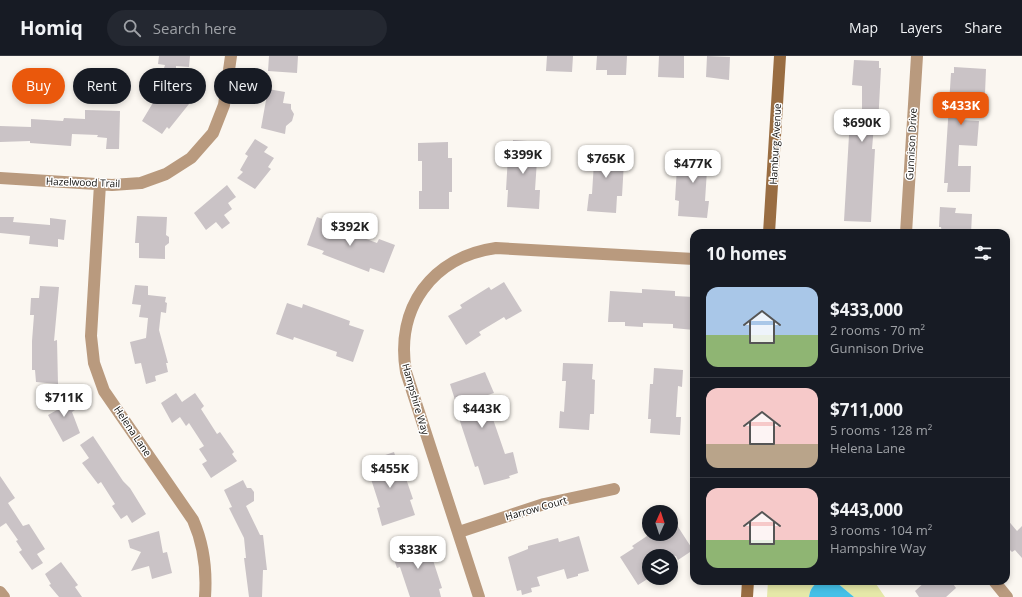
<!DOCTYPE html>
<html lang="en">
<head>
<meta charset="utf-8">
<style>
  body { margin:0; font-family:"Open Sans",sans-serif; background:#242831; color:#f1f3f6; height:100vh; display:flex; flex-direction:column; font-size:15px; white-space:nowrap }
  * { box-sizing:border-box; margin:0 }
  p { font-size:13px; color:#9ea1a6 }
  .icon { flex:none; width:22px; height:22px; fill:none; stroke:currentColor; stroke-width:2; stroke-linecap:round; stroke-linejoin:round }
  .map { position:relative; flex:1; overflow:hidden }
  .sheet { position:absolute; left:690px; top:173px; width:320px; height:356px; display:flex; flex-direction:column; background:#171b24; border-radius:12px; box-shadow:0 2px 6px #0003 }
  .sheet>* { flex:none }
  .guide { position:absolute; left:12px; top:12px; width:380px; height:36px; display:flex; gap:8px }
  .needle { width:26px; rotate:3deg }
  .fabs { position:absolute; left:642px; top:449px; display:grid; gap:8px }
  .fabs a { display:grid; place-items:center; width:36px; height:36px; border-radius:50%; background:#171b24; box-shadow:0 2px 6px #0003; font-size:20px }
  .price { position:absolute; translate:-50% -34px; padding:0 9px; border-radius:8px; background:#fff; color:#222; font-size:13px; line-height:26px; filter:drop-shadow(0 1px 2px #0008) }
  .price::after { content:''; position:absolute; left:50%; top:24px; width:12px; height:9px; margin-left:-6px; background:inherit; clip-path:polygon(0 0,100% 0,50% 100%) }
  .price.current { background:#ea580c; color:#fff }
  ul { padding:0; list-style:none }
  li { display:flex; align-items:center; gap:12px; height:100px; padding:0 16px }
  li+li { border-top:1px solid #363941 }
  li span { display:grid; place-items:center; flex:none; width:112px; height:80px; border-radius:12px; color:#555 }
  li>.icon { margin-inline-start:auto }
  span .icon { width:48px; height:48px; fill:#fffc; stroke-width:1 }
  li b { font-size:17px }
  h2 { display:flex; justify-content:space-between; align-items:center; height:48px; padding:0 16px; font-size:17px }
  .chip { padding:0 14px; border-radius:18px; background:#171b24; box-shadow:0 2px 6px #0003; font-size:14px; line-height:36px }
  .chip.current { background:#ea580c; color:#fff }
  header { display:flex; align-items:center; gap:24px; box-sizing:border-box; height:56px; padding:0 20px; background:#171b24; border-bottom:1px solid #363941 }
  header strong { font-size:19px }
  nav { display:flex; gap:22px; margin-inline-start:auto; font-size:14px }
  .search { width:280px; height:36px; background:#242831; display:flex; align-items:center; gap:10px; box-sizing:border-box; padding:0 14px; border-radius:22px; color:#9ea1a6; font-size:15px }
  .map>svg:first-child { display:block }
</style>
</head>
<body>
<header>
<strong>Homiq</strong>
<div class="search"><svg class="icon" aria-label="search" viewBox="0 0 24 24"><circle cx="10" cy="10" r="6"/><path d="M15 15l6 6"/></svg>Search here</div>
<nav><a>Map</a><a>Layers</a><a>Share</a></nav>
</header>
<div class="map">
<svg width="1022" height="541" viewBox="0 0 1022 541">
  <rect width="100%" height="100%" fill="#fbf7f1"/>
  <path fill="#e5e8a8" d="M768,525H820C813,529 810,533 809,541H767Z
    M832,525H874L885,541H854L836,526Z"/>
  <path fill="#44c0e7" d="M820,525L836,526L854,541H809C810,533 813,529 820,525Z"/>
  <path fill="#cac3c6" d="M159,0H190L189,11L176,10V13L164,12L165,9L158,8Z
    M269,0H298L297,17L268,15Z
    M547,0H573L572,16L546,15Z
    M597,0H627L626,19H607V14H596Z
    M659,0H684V22L658,21Z
    M707,0L730,1L729,24L706,21Z
    M854,4L879,5V12H881L878,69H874L872,93H875L871,166L844,165L849,79L846,78L848,53L862,54V30L852,29Z
    M954,11L986,13L985,38L966,37V44L962,43L961,64L979,65L977,90L959,89L958,110H971L970,136H947L948,127H944L951,17H954Z
    M268,33L285,36L283,47L291,48V53L294,58L292,65L286,70L285,78L261,72Z
    M173,35L189,48L169,73L167,71L162,78L142,65L154,45H160L162,41L167,45Z
    M85,54L120,55L119,93H106L107,82L97,81L98,79L72,78L71,90L30,87V85L0,86V70L31,71V63L63,65L64,62L85,63Z
    M255,83L268,91L264,96L274,102L268,111L271,113L255,133L237,122L243,116L240,114L248,100L245,98Z
    M513,84L542,86L541,104H537L535,134H540L539,153L507,151L508,134H506L508,100L512,101Z
    M448,86V102H452V136H449V153H419V135H422V105H418V87Z
    M592,89L621,91L620,106H624L622,140H617L616,157L587,155L589,138H592L594,106H590Z
    M682,94L712,96L711,114H707L705,145H709L707,162L678,160L679,145L675,144L677,111H681Z
    M227,129L236,141L228,147L232,153L224,159L230,167L222,173L216,166L206,174L194,157Z
    M940,151L956,152L955,157L972,158L971,177H942L941,171H939Z
    M137,160L167,161L166,179L169,181V187L165,190V203L139,202V187H135Z
    M0,161H14L13,166L50,169V162L66,164L64,184L58,183V191L29,188L30,180L0,177Z
    M317,161L335,168L334,171L377,187L379,183L395,189L384,217L370,212L369,216L322,198L324,195L307,189Z
    M504,226L522,255L506,264L504,261L479,276L481,279L466,289L448,260L462,252L460,249L489,231L491,234Z
    M135,229L148,230V239L166,241L165,246L167,247L166,257L161,256L159,274L168,307H166L168,316L155,320L156,325L146,328L141,307L135,308L130,286L146,282L148,262L139,261L141,249L132,248Z
    M40,230L59,231L54,285L57,284L58,328L36,326L35,314H32V285L34,259H30L31,242H39Z
    M642,233L675,235V240L694,241V274L673,272V268L643,267V271L625,270V266H608L610,235L642,237Z
    M287,247L302,252L303,248L350,265L349,269L364,274L353,306L336,300L337,296L294,281L293,284L276,278Z
    M563,307L593,308L592,323L595,324L594,358H590L589,374L559,372L560,355L564,356L566,325H562Z
    M654,312L683,314L682,331L678,330L676,361H681L680,379L650,377L651,363H648L650,328H653Z
    M485,316L494,337L485,340L505,398L513,396L518,417L509,420L510,422L484,429L478,410L475,411L454,347H456L450,328Z
    M65,336L75,354L72,356L80,377L63,386L48,359L57,354L51,344Z
    M176,337L182,346L195,337L204,350L201,353L217,378L220,376L234,396L232,398L237,405L211,422L202,408L207,405L199,393L204,390L189,367L186,370L180,361L172,367L161,347Z
    M93,380L123,425L130,432L146,458L132,467L127,459L121,463L112,450L115,448L101,426L98,428L82,407L89,402L80,389Z
    M394,396L399,412L402,411L413,443L410,444L415,459L382,470L377,452L380,451L371,423L368,424L362,407Z
    M0,420L15,442L8,447L23,470L29,468L45,493L37,498L43,507L32,514L19,496L22,494L16,485L18,484L6,467L0,471Z
    M243,424L247,432H251L254,436V445L246,450L260,479H263L267,514H263L262,541H249L244,502H246L244,482L229,452L232,451L224,434Z
    M671,460L693,494L678,504L676,500H649V522L638,529L620,501L634,492L632,490L650,478H671Z
    M1006,462L1017,475L1022,470V502L1015,494L1012,496L1006,490Z
    M159,475L163,497L167,496L172,517L152,523L149,510L131,515L141,496L130,492L128,484Z
    M579,480L589,515L578,518V520L567,523L564,513L537,521L540,530L531,532L532,536L522,539L521,534L517,535L508,501L528,493V490L558,482L559,486Z
    M424,484L429,499L431,498L442,532L439,533L441,541H410L400,511L397,512L391,495Z
    M61,506L78,529L75,531L82,541H59L49,529L51,528L45,518Z
    M926,525H951L956,532L946,541H919L915,535Z"/>
  <g fill="none" stroke-linecap="round" stroke-linejoin="round">
    <path stroke="#b99a7e" stroke-width="12" d="M0,122L112,129L141,127L166,118L191,102L213,77L224,49L231,0
      M100,128L91,280L94,307L104,335L193,464C204,489 207,513 205,541
      M906,177L917,0
      M459,476L544,448L614,433
      M994,525L1007,541
      M0,536L4,541
      M479,541L406,316C395,252 432,201 496,192L694,203"/>
    <path stroke="#996d42" stroke-width="12" d="M769,177L780,0
      M747,541L748,525"/>
  </g>
  <g text-anchor="middle" stroke-width="3" stroke-linejoin="round" paint-order="stroke">
    <g font-size="10" fill="#0e0d0b" stroke="#fff">
      <text transform="translate(775 88) rotate(-87)" y="4">Hamburg Avenue</text>
      <text transform="translate(911 88) rotate(-87)" y="4">Gunnison Drive</text>
      <text transform="translate(83 126) rotate(2)" y="4">Hazelwood Trail</text>
      <text transform="translate(416 343) rotate(74)" y="4">Hampshire Way</text>
      <text transform="translate(133 375) rotate(56)" y="4">Helena Lane</text>
      <text transform="translate(536 452) rotate(-16)" y="4">Harrow Court</text>
    </g>
  </g>
</svg>
<div class="fabs">
<a><svg class="needle" viewBox="-14 -14 28 28"><path d="M0-13l5 13h-10z" fill="#e53935"/><path d="M0 13l5-13h-10z" fill="#9ea1a6"/></svg></a>
<a><svg class="icon" aria-label="layers" viewBox="0 0 24 24"><path d="M12 4l9 5-9 5-9-5zM3 14l9 5 9-5"/></svg></a>
</div>
<b class="price current" style="left:961px;top:70px">$433K</b>
<b class="price" style="left:862px;top:87px">$690K</b>
<b class="price" style="left:523px;top:119px">$399K</b>
<b class="price" style="left:606px;top:123px">$765K</b>
<b class="price" style="left:693px;top:128px">$477K</b>
<b class="price" style="left:350px;top:191px">$392K</b>
<b class="price" style="left:64px;top:362px">$711K</b>
<b class="price" style="left:482px;top:373px">$443K</b>
<b class="price" style="left:390px;top:433px">$455K</b>
<b class="price" style="left:418px;top:514px">$338K</b>
<div class="guide">
<a class="chip current">Buy</a>
<a class="chip">Rent</a>
<a class="chip">Filters</a>
<a class="chip">New</a>
</div>
<section class="sheet">
<h2>10 homes<svg class="icon" aria-label="filters" viewBox="0 0 24 24"><path d="M4 7h16M4 17h16"/><circle cx="9" cy="7" r="2"/><circle cx="15" cy="17" r="2"/></svg></h2>
<ul>
<li><span style="background:linear-gradient(#a9c7e8 60%,#8fb573 0)"><svg class="icon" aria-label="home" viewBox="0 0 24 24"><path d="M3 11l9-7 9 7M6 9v11h12V9"/></svg></span><div><b>$433,000</b><p>2 rooms · 70 m²</p><p>Gunnison Drive</p></div></li>
<li><span style="background:linear-gradient(#f6c9c9 70%,#b9a48a 0)"><svg class="icon" aria-label="home" viewBox="0 0 24 24"><path d="M3 11l9-7 9 7M6 9v11h12V9"/></svg></span><div><b>$711,000</b><p>5 rooms · 128 m²</p><p>Helena Lane</p></div></li>
<li><span style="background:linear-gradient(#f6c9c9 65%,#8fb573 0)"><svg class="icon" aria-label="home" viewBox="0 0 24 24"><path d="M3 11l9-7 9 7M6 9v11h12V9"/></svg></span><div><b>$443,000</b><p>3 rooms · 104 m²</p><p>Hampshire Way</p></div></li>
</ul>
</section>
</div>
</body>
</html>
